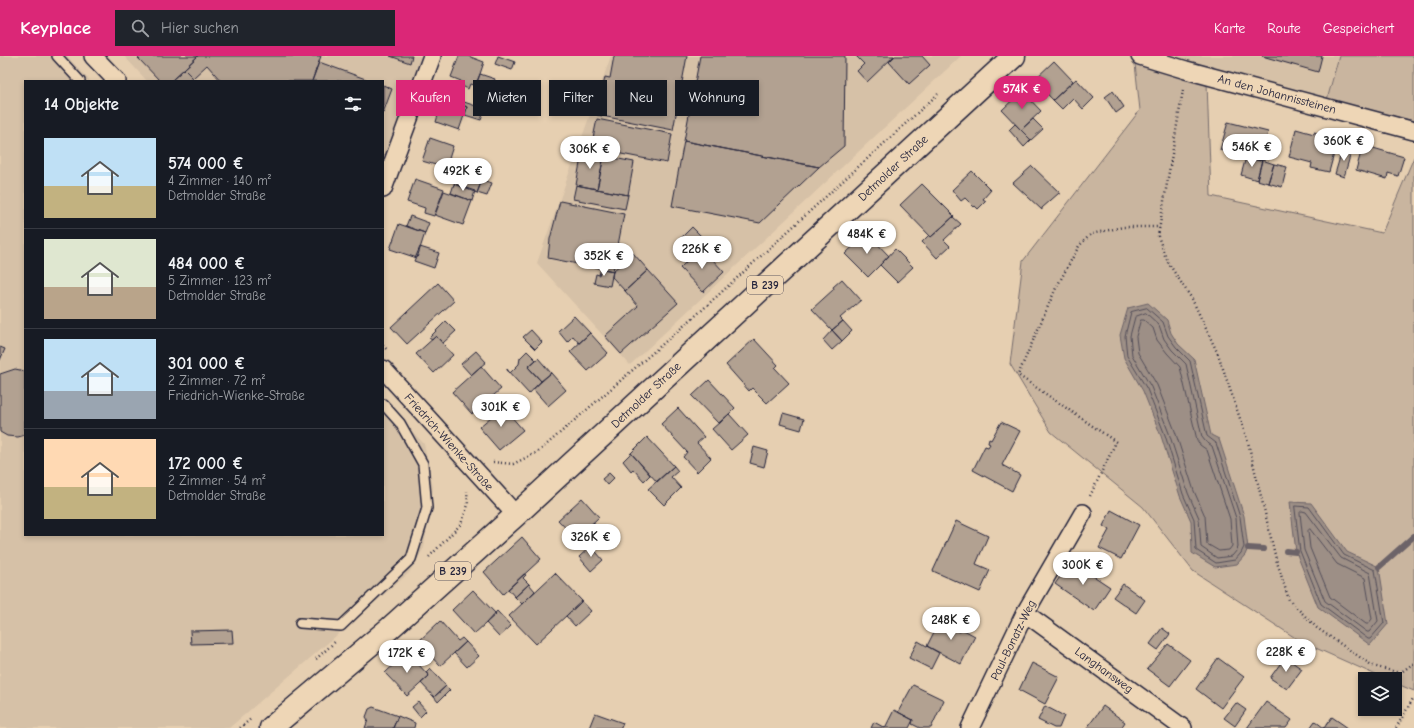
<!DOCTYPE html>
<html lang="de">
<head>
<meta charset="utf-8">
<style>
  body { margin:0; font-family:"Comic Neue",sans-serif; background:#20242c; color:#f1f3f6; height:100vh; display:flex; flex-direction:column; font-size:15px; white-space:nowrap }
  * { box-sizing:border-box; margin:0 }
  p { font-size:13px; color:#9ea1a6 }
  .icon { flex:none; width:22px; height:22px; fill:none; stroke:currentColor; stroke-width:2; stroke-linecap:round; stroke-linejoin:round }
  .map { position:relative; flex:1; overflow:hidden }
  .panel { position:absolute; left:24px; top:24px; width:360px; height:456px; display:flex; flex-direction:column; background:#171b24; border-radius:0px; box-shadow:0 2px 6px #0003 }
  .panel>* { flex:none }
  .banner { position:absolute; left:396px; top:24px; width:380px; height:36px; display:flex; gap:8px }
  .controls { position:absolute; left:1358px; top:616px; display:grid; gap:8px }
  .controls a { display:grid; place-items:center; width:44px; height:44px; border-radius:0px; background:#171b24; box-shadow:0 2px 6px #0003; font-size:20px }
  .price { position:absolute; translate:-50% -34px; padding:0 9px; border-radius:14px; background:#fff; color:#222; font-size:13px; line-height:26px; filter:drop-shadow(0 1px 2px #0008) }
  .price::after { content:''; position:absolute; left:50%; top:24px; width:12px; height:9px; margin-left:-6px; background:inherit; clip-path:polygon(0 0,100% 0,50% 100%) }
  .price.active { background:#db2777; color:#fff }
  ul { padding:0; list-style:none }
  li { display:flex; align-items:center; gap:12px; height:100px; padding:0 20px }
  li+li { border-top:1px solid #363941 }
  li span { display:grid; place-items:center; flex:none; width:112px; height:80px; border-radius:0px; color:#555 }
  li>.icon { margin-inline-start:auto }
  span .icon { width:48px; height:48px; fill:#fffc; stroke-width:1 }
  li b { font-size:17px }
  h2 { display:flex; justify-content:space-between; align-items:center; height:48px; padding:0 20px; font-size:17px }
  .pill { padding:0 14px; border-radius:0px; background:#171b24; box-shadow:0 2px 6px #0003; font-size:14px; line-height:36px }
  .pill.active { background:#db2777; color:#fff }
  header { display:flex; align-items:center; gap:24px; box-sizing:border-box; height:56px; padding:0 20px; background:#db2777; color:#fff }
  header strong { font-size:19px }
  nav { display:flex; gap:22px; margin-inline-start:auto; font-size:14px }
  .search { width:280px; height:36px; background:#20242c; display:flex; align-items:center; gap:10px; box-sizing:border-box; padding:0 14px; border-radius:0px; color:#9ea1a6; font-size:15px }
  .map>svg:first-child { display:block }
</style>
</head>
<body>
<header>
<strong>Keyplace</strong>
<div class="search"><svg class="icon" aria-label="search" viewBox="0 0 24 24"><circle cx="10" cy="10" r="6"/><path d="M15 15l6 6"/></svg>Hier suchen</div>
<nav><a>Karte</a><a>Route</a><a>Gespeichert</a></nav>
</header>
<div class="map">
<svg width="1414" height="672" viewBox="0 0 1414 672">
  <rect width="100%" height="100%" fill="#e6cfb1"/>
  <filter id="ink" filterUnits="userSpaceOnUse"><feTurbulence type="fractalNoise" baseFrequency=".025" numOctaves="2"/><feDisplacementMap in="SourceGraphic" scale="8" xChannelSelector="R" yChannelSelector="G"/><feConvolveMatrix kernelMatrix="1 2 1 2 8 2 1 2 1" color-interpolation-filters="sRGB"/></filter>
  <g filter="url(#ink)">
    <path fill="#d6c1a7" d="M0,0H67L90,25H25V479H383V344L424,388L433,431L424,492L409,517L229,672H0Z
      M124,0H424L383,111V25H147Z
      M611,0H961L630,309L537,207Z
      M1165,0H1339L1327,44Z"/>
    <path fill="#c9b59f" stroke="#766c6d" d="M1339,0H1414V65L1327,44Z
      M1135,8L1207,27L1211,140L1382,177L1414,101V635L1395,627V623H1385L1300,585L1193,515L1143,451L1051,376L1010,308L1023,205L1140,54Z"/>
    <path fill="#9d8f86" stroke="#6c6368" d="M1148,247L1167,264L1171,277L1178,288L1194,303L1211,379L1219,383L1244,460L1248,492L1245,499L1237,508L1215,511L1192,497L1191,465L1180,440L1161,380L1143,335L1124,302L1120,279L1128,252Z
      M1290,446L1311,447L1347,496L1379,511L1388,568L1370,589L1318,551L1296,496Z"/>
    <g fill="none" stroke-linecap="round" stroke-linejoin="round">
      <path stroke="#534e59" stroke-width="1" d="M1147,252L1163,266L1168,280L1176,291L1190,305L1207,380L1216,387L1240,461L1244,491L1241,497L1235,504L1216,507L1196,494L1194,463L1183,438L1165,379L1147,333L1127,300L1125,280L1131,256Z
        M1146,257L1159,269L1164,283L1172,294L1186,308L1202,381L1205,385L1212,390L1236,462L1238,491L1237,494L1232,500L1217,502L1201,491L1199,462L1188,437L1169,377L1151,331L1132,299L1130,280L1135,261Z
        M1141,264H1144L1153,272L1157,284L1167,297L1180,311L1197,384L1200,389L1207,394L1230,463L1232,490L1229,494L1219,495L1207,488L1205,460L1194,435L1175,375L1157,329L1138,297L1136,281Z
        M1295,450L1309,451L1344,499L1375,514L1384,567L1370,583H1368L1321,548L1300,495Z
        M1302,455L1306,456L1341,502L1370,517L1378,565L1369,576H1367L1325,545L1304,494L1300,457Z
        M1310,473L1337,508L1365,522L1372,563L1368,568H1366L1330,541L1310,492L1308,475Z"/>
      <path stroke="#6c6368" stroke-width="6" d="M1248,492L1264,493
        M1286,495L1296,496
        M1379,511L1414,480"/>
    </g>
    <path fill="#b2a191" stroke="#22223b" d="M140,0H198L171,25H160L138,2Z
      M198,0H321L312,25H221L207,9L193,22L184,13Z
      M390,0H412L410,7Z
      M459,0H468L484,6L476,30L470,28L468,33L460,29L461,25L451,21Z
      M498,0L515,6L512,14L495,8Z
      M614,0H687L673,74L597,59L605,21L610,22Z
      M700,0H845L844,90L819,111L684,85Z
      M856,0H894L867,26L857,15L864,8Z
      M895,0H922L930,9L909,28L889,6Z
      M1262,0H1322L1318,16Z
      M1054,5L1073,25L1053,44L1034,24Z
      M319,6L371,25H312Z
      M184,13L193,22L190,25H171Z
      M480,18L495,23L491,35L475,30Z
      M1076,23L1094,42L1083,53L1073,42L1062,53L1053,44Z
      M383,29L392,33L383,57Z
      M1022,35L1041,55L1021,74L1002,54Z
      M1113,35L1124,51L1116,57L1105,41Z
      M455,41L461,44L460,48L467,51L459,74L436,66L443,42L453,46Z
      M464,46L485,53L481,64L465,59L467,51L463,49Z
      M597,63L672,78L667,107L591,92Z
      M1033,63L1043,73L1031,84L1021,74Z
      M1228,66L1268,76L1260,105L1220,94Z
      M1015,68L1031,84L1024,91L1009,74Z
      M1296,73L1314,78V76L1338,83L1329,116L1311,112L1312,107L1289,101Z
      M430,82L453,90L446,112L422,105Z
      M684,85L819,111L760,167L672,150Z
      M1363,89L1404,101L1398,120L1388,117L1387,123L1356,114Z
      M1343,91L1352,93L1344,121L1335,118Z
      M582,96L604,100L597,133L576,129Z
      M604,100L634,106L628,139L597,133Z
      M1246,101L1262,104L1257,124L1241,119Z
      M1262,104L1274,108L1268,127L1257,124Z
      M1274,108L1287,111L1282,131L1268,127Z
      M1032,110L1061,138L1059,137L1042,152V154L1013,127Z
      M972,115L991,134L983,143L986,145L978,153L975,150L974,151L965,142L961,145L952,134Z
      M458,117L482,124L477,137L454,128Z
      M415,123L444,133L434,160L424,157L425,152L407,146Z
      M482,124L492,127L487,140L477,137Z
      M454,128L475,135L472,145L451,137Z
      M922,128L954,160L931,181L900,149Z
      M576,129L628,139L625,153L573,143Z
      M444,135L472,145L463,169L435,159Z
      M560,145L624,158L613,215L548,202L550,183Z
      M410,160L429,167L425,177L406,170Z
      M953,161L961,168L944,184L950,190L937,202L922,186L929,179L931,181Z
      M399,168L425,177L417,202L390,193Z
      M692,171L708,187L692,200L678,185Z
      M867,177L889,200L868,221L845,198Z
      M420,191L439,197L434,212L414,205Z
      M701,191L724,216L703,236L680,212Z
      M895,193L913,211L897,226L880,209Z
      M633,197L648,214L625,235L612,221L613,215Z
      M601,212L613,215L610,230L594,227L596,218L599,219Z
      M648,214L678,247L621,298L605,280L638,250L625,235Z
      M842,223L861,244L840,262L843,265L832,274L812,253L834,233L833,231Z
      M438,227L454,245L407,288L391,271Z
      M574,260L590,277L579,287L573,280L567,286L558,275Z
      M446,265L456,275L443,287L436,280L432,284L429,282Z
      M843,265L852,275L842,285L832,274Z
      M531,274L542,286L535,293L523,281Z
      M832,274L842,285L832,294L823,284Z
      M590,277L608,297L588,315L570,296Z
      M436,280L453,299L434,317L416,298Z
      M754,283L778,309L775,312L789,327L767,347L752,332L749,335L726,309Z
      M0,291L5,293L0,304Z
      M476,295L486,306L471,319L461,308Z
      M527,295L536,304L528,311L541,325L529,338L507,314V313L510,317L519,308L520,302Z
      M538,302L551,317L541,325L528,311Z
      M481,310L501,333L472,358L452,336Z
      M15,313L25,315V379L18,381L7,380L0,376V318Z
      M551,317L566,334L548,350L533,333Z
      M709,324L735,352L719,368L692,340Z
      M503,351L523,374L499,394L479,371Z
      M678,352L704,381L697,387L711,402L697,416L683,401L687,396L661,368Z
      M783,357L804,363L801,374L780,368Z
      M729,358L748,379L731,394L712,373Z
      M1001,366L1020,375L1002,409L1020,419L1012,435L973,414L985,390L988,391L990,388L988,387L989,383L991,384Z
      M647,381L674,410L657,426L631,397Z
      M754,391L768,395L764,411L750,407Z
      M631,397L650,419L644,425L633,413L631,415L623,405Z
      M674,410L678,415L671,421L681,432L664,449L648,433Z
      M609,417L614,422L607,429L602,423Z
      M582,442L599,461L576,483L558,464Z
      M1111,454L1139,469L1121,503L1099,492L1109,474L1103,470Z
      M956,465L988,480L976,508L990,514L980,536L933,515Z
      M594,466L595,484L585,493L576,483Z
      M522,481L541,503L503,538L484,516Z
      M591,490L603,504L591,515L579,501Z
      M1071,505L1110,531L1094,555L1055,528Z
      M555,517L582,545L536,588L509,560Z
      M524,518L526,519L523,522L529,528L515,541L508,533Z
      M529,528L535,535L522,548L515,541Z
      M1123,528L1145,544L1136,557L1113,541Z
      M473,534L496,558L474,578L452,554Z
      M582,545L591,555L575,570L566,560Z
      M497,555L511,570L499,581L486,567Z
      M942,560L955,567L952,572L960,576L962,573L975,580L961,608L927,590Z
      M440,565L458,585L462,582L466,586L440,610L418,586Z
      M1162,572L1170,578L1158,594L1150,588Z
      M232,574L233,587L191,588L190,575Z
      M918,585L939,597L931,613L909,602Z
      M466,586L479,600L467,611L454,597Z
      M1168,588L1190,604L1170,630L1147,613Z
      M407,596L429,620L407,640L385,617Z
      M1285,601L1302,613L1287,633L1270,622Z
      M1218,602L1244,621L1221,652L1196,633Z
      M1032,607L1059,621L1045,648L1019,634Z
      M430,612L446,630L434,641L421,627L429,620L426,616Z
      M913,629L944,644L931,672H920L912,668L913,664L898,656Z
      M446,630L450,634L438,646L434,641Z
      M418,646L426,655L420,661L412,651Z
      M1266,646L1292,664L1286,672H1247Z
      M1236,647L1246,654L1235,670L1224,662Z
      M1045,650L1064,660L1059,672H1054L1038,664Z
      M1103,650L1125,666L1121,672H1087Z
      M373,651L398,660L393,672H365L368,664L366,661L369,653Z
      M894,654L913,664L909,672H885Z
      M595,657L623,667L621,672H589Z
      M398,660L415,667L414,672H393Z
      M1332,661L1348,672H1324Z
      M1315,665L1324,672H1310Z
      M874,666L885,672H871Z"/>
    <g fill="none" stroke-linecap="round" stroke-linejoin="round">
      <defs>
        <path id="service" d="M57,0L80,25
          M300,567L341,570L411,503L427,452L423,408L400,367L383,348"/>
        <path id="minor" d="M93,0L117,25
          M1140,0L1186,14L1414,75
          M383,133L432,0
          M383,313L516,459
          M1025,557L1183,672
          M970,672L1025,557L1083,457"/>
        <path id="primary" d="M271,672L390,572L516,459L1014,0"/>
      </defs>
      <use href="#service" stroke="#22223b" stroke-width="12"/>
      <use href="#minor" stroke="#22223b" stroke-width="20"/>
      <use href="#primary" stroke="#22223b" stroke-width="25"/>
      <path stroke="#22223b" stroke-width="2.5" stroke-dasharray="1 3" stroke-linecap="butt" d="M1183,34L1158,180L1167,205L1192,243L1218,298L1248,386L1276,503L1289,544L1317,572L1373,610L1400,617L1414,607
        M383,289L387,294
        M493,406L513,408L538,396L702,254L938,38
        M1090,440L1116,386L1018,319L1056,232L1079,190L1091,178L1123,171H1160
        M429,501L461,468L468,449L467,435
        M316,603L336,585
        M240,672L252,662
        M1396,672L1414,641"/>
      <use href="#service" stroke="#eed6b6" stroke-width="9"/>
      <use href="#minor" stroke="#eed6b6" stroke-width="17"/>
      <use href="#primary" stroke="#eed6b6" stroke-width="22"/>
    </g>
  </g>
  <g text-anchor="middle" stroke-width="4" stroke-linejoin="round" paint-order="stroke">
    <g fill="#eed6b6" stroke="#5f5860" stroke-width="1">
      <rect x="747" y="220" width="36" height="18" rx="3"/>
      <rect x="435" y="506" width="36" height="18" rx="3"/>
    </g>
    <g font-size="11" font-weight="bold" fill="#22223b">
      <text x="765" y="233">B 239</text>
      <text x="453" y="519">B 239</text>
    </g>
    <g font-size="12" fill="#22223b" stroke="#eed6b6">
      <text transform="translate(1277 38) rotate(15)" y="4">An den Johannissteinen</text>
      <text transform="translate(893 112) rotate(-43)" y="4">Detmolder Straße</text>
      <text transform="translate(646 339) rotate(-43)" y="4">Detmolder Straße</text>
      <text transform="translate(449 386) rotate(48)" y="4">Friedrich-Wienke-Straße</text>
      <text transform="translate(1013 584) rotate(-64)" y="4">Paul-Bonatz-Weg</text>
      <text transform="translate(1104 614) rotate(36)" y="4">Langhansweg</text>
    </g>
  </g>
</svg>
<div class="controls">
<a><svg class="icon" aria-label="layers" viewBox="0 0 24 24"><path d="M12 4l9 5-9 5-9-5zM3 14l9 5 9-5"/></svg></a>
</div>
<b class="price active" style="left:1022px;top:54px">574K €</b>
<b class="price" style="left:1344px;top:106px">360K €</b>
<b class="price" style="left:1252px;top:112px">546K €</b>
<b class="price" style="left:590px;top:114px">306K €</b>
<b class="price" style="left:463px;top:136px">492K €</b>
<b class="price" style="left:867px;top:199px">484K €</b>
<b class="price" style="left:702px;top:214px">226K €</b>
<b class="price" style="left:604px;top:221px">352K €</b>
<b class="price" style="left:501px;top:372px">301K €</b>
<b class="price" style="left:591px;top:502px">326K €</b>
<b class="price" style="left:1083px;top:530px">300K €</b>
<b class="price" style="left:951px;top:585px">248K €</b>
<b class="price" style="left:1286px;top:617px">228K €</b>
<b class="price" style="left:407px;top:618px">172K €</b>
<div class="banner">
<a class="pill active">Kaufen</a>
<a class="pill">Mieten</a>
<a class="pill">Filter</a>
<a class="pill">Neu</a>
<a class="pill">Wohnung</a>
</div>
<section class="panel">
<h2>14 Objekte<svg class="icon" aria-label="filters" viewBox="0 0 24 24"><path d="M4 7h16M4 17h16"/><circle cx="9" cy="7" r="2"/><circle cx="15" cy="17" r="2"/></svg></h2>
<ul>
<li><span style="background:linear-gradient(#bfe0f5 60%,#c2b280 0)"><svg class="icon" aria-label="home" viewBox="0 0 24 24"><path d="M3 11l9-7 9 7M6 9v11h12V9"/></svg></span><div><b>574 000 €</b><p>4 Zimmer · 140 m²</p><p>Detmolder Straße</p></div></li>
<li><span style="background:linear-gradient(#dfe7d0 60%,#b9a48a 0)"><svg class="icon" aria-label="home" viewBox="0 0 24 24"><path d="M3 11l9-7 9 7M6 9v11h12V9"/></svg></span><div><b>484 000 €</b><p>5 Zimmer · 123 m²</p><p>Detmolder Straße</p></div></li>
<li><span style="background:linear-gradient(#bfe0f5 65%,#9aa5b1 0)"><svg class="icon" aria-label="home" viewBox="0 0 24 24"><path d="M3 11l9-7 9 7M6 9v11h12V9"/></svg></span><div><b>301 000 €</b><p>2 Zimmer · 72 m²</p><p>Friedrich-Wienke-Straße</p></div></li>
<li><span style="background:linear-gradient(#ffd9b3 60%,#c2b280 0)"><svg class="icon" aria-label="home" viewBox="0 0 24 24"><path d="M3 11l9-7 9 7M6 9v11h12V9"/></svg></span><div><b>172 000 €</b><p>2 Zimmer · 54 m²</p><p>Detmolder Straße</p></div></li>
</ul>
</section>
</div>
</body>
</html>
